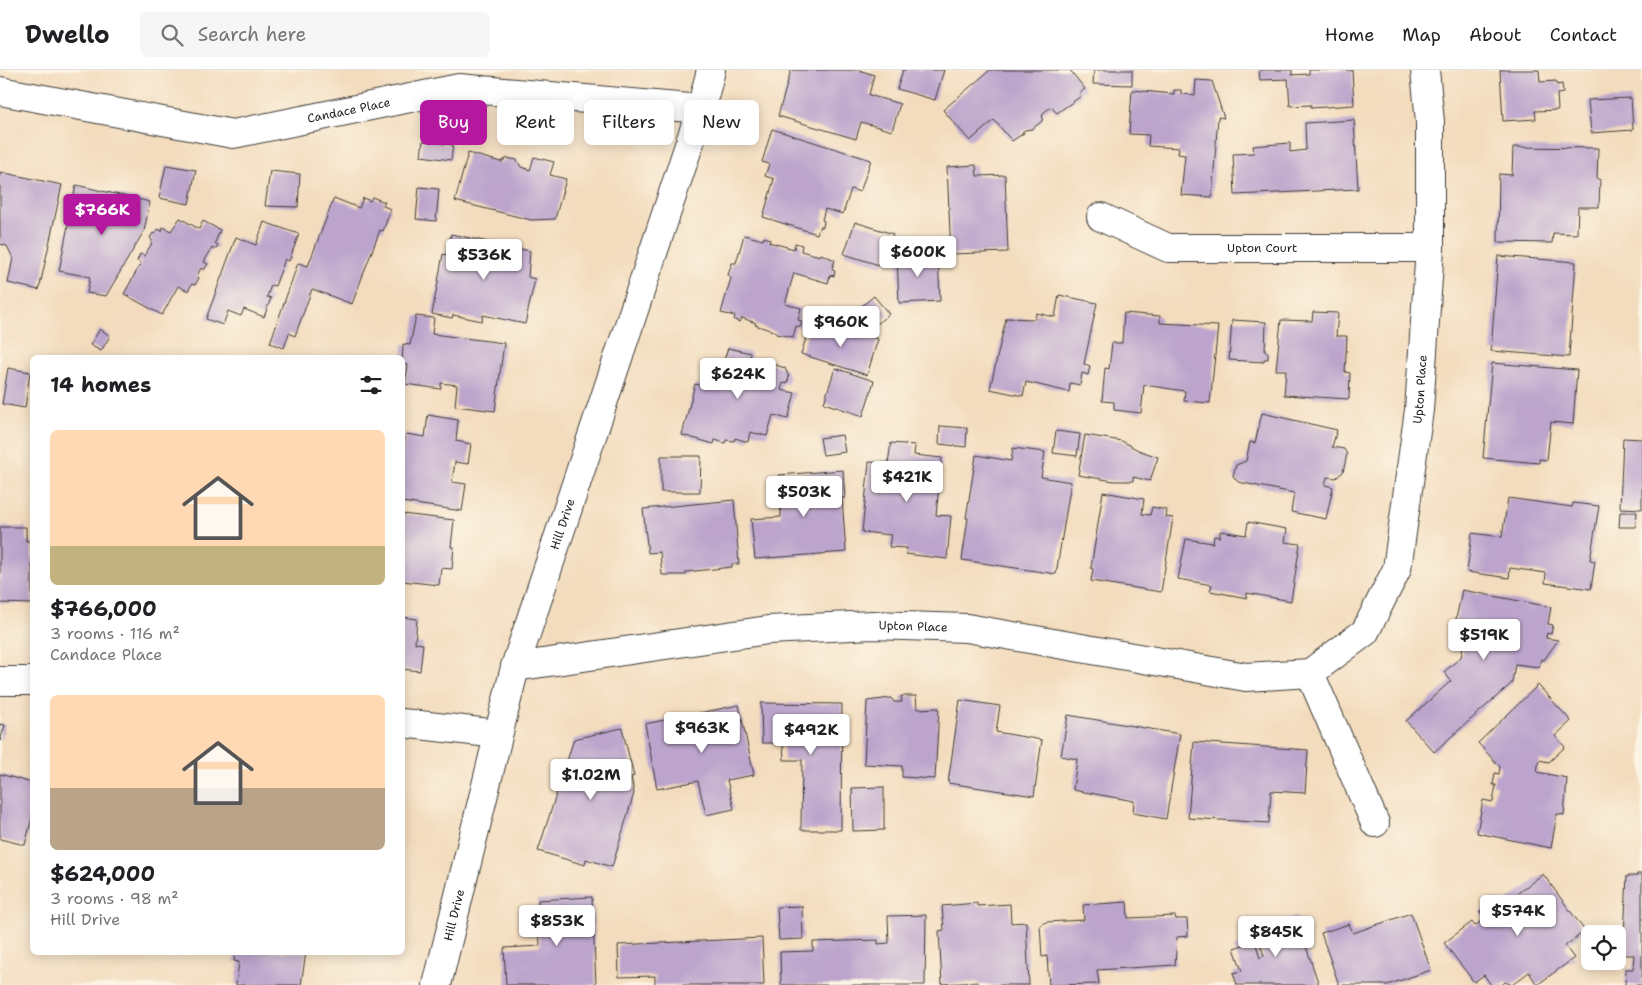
<!DOCTYPE html>
<html lang="en">
<head>
<meta charset="utf-8">
<style>
  body { margin:0; font-family:"Shantell Sans",sans-serif; background:#f6f6f6; color:#202124; height:100vh; display:flex; flex-direction:column; font-size:19px; white-space:nowrap }
  * { box-sizing:border-box; margin:0 }
  p { font-size:16px; color:#757577 }
  .icon { flex:none; width:28px; height:28px; fill:none; stroke:currentColor; stroke-width:2; stroke-linecap:round; stroke-linejoin:round }
  .map { position:relative; flex:1; overflow:hidden }
  .details { position:absolute; left:30px; top:285px; width:375px; height:600px; display:flex; flex-direction:column; background:#fff; border-radius:8px; box-shadow:0 2px 12px #0003 }
  .details>* { flex:none }
  .guide { position:absolute; left:420px; top:30px; width:475px; height:45px; display:flex; gap:10px }
  .buttons { position:absolute; left:1581px; top:855px; display:grid; gap:10px }
  .buttons a { display:grid; place-items:center; width:45px; height:45px; border-radius:8px; background:#fff; box-shadow:0 2px 12px #0003; font-size:25px }
  .price { position:absolute; translate:-50% -42px; padding:0 11px; border-radius:5px; background:#fff; color:#222; font-size:16px; line-height:32px; filter:drop-shadow(0 1px 2px #0008) }
  .price::after { content:''; position:absolute; left:50%; top:30px; width:15px; height:11px; margin-left:-8px; background:inherit; clip-path:polygon(0 0,100% 0,50% 100%) }
  .price.selected { background:#b5179e; color:#fff }
  ul { padding:0; list-style:none }
  li { display:grid; align-content:center; gap:10px; height:265px; padding:0 20px }
  li span { display:grid; place-items:center; height:155px; border-radius:8px; color:#555 }
  li>.icon { margin-inline-start:auto }
  span .icon { width:90px; height:90px; fill:#fffc; stroke-width:1 }
  li b { font-size:21px }
  h2 { display:flex; justify-content:space-between; align-items:center; height:60px; padding:0 20px; font-size:21px }
  .chip { padding:0 18px; border-radius:8px; background:#fff; box-shadow:0 2px 12px #0003; font-size:18px; line-height:45px }
  .chip.selected { background:#b5179e; color:#fff }
  header { display:flex; align-items:center; gap:30px; box-sizing:border-box; height:70px; padding:0 25px; background:#fff; border-bottom:1px solid #e0e0e0 }
  header strong { font-size:24px }
  nav { display:flex; gap:28px; margin-inline-start:auto; font-size:18px }
  .search { width:350px; height:45px; background:#f6f6f6; display:flex; align-items:center; gap:12px; box-sizing:border-box; padding:0 18px; border-radius:8px; color:#757577; font-size:19px }
  .map>svg:first-child { display:block }
</style>
</head>
<body>
<header>
<strong>Dwello</strong>
<div class="search"><svg class="icon" aria-label="search" viewBox="0 0 24 24"><circle cx="10" cy="10" r="6"/><path d="M15 15l6 6"/></svg>Search here</div>
<nav><a>Home</a><a>Map</a><a>About</a><a>Contact</a></nav>
</header>
<div class="map">
<svg width="1642" height="915" viewBox="0 0 1642 915">
  <rect width="100%" height="100%" fill="#fcf5e5"/>
  <filter id="ink" filterUnits="userSpaceOnUse"><feTurbulence type="fractalNoise" baseFrequency=".02" numOctaves="2"/><feDisplacementMap in="SourceGraphic" scale="10" xChannelSelector="R" yChannelSelector="G"/><feConvolveMatrix kernelMatrix="1 2 1 2 8 2 1 2 1" color-interpolation-filters="sRGB"/></filter>
  <filter id="wash" filterUnits="userSpaceOnUse"><feTurbulence type="fractalNoise" baseFrequency=".0096" numOctaves="4" result="noise"/><feDisplacementMap in="SourceGraphic" scale="20" xChannelSelector="R" yChannelSelector="G"/><feGaussianBlur stdDeviation="1.12" result="paint"/><feColorMatrix in="noise" values="0 0 0 0 0 0 0 0 0 0 0 0 0 0 0 0 0 1.4 0 .05"/><feComposite in="paint" operator="in"/></filter>
  <g filter="url(#wash)">
    <rect width="100%" height="100%" fill="#f3dcbd"/>
    <g id="blocks">
      <path fill="#bca4cc" d="M791,0H859L874,5L869,25L900,34L892,61L861,52L856,69L778,46Z
        M903,0H944L935,30L897,19Z
        M990,0H1070L1085,19L1079,23L1081,26L1057,43L1051,37L1043,43L1042,51L1032,59L1025,60L1022,62L1024,63L1012,71L994,50L970,71L943,40Z
        M1094,0H1132V15L1093,14Z
        M1259,0H1292V5L1309,4V0H1352L1354,35L1311,38V35L1290,36L1288,9L1260,10Z
        M1500,0H1539L1540,12L1556,11L1557,15L1562,14L1563,23L1557,24L1558,40L1535,41L1536,49L1503,51Z
        M1196,10L1212,11L1224,48L1218,47L1212,127L1181,125L1185,85L1178,84L1179,78L1148,76L1149,65L1129,64L1132,20L1174,24V20H1181V24L1195,25Z
        M1631,28L1633,60L1591,63L1588,30Z
        M1354,50L1358,119L1235,125L1233,84L1254,83L1253,76L1290,73V82L1306,80L1305,53Z
        M772,59L871,90L860,122L851,119L843,144L825,139L822,150L824,151L823,157L820,156L817,164L763,147L774,109L765,106L769,94L762,92Z
        M423,71L453,75L451,90L421,86Z
        M1513,77L1598,78L1597,109H1600L1599,137H1578L1577,164L1553,163L1552,173L1498,172L1499,104L1512,105Z
        M468,83L501,92L507,88L517,90L521,97L530,100L534,87L554,92L550,105L566,109L555,149L531,150L455,131Z
        M166,95L196,100L189,134L159,128Z
        M976,95L977,106L1005,105L1008,182L951,184L947,97Z
        M270,101L300,104L298,137L265,136Z
        M0,102L62,115L39,220L8,213L13,188L7,176L0,174Z
        M76,115L150,132L144,161L106,226L87,223L90,207L59,201Z
        M419,117L439,119L436,151L416,149Z
        M372,127L385,132L383,136L391,139L383,161L380,160L352,234L312,219L295,266L289,263L284,278L270,273L298,193L308,196L334,128L359,138L363,128L370,131Z
        M180,148L199,159L203,151L220,160L215,173L218,175L215,180L212,178L204,192L208,194L204,200L201,198L197,206L199,208L195,215L192,214L188,221L178,216L162,245L124,224L141,193L137,191L140,184L144,186L151,175L152,170L150,168L153,163L155,164L158,159L162,161L163,157L171,161Z
        M264,152L299,164L289,191L285,189L275,216L271,215L267,227L271,228L264,247L244,239L241,246L228,241L223,255L206,249L236,167L256,175Z
        M855,152L893,164L882,196L844,184Z
        M451,164L530,181L528,207L535,209L525,254L483,245L482,251L453,245L452,248L432,244L443,184L446,185Z
        M744,165L763,170L764,167L770,169L769,172L794,179L795,173L802,175L801,181L820,186L821,184L835,190L832,199L835,201L834,206L830,205L828,213L794,203L785,234L801,238L798,250L802,251L800,257L796,256L793,267L776,264V262L755,255L756,253L742,248L740,252L734,250L735,246L721,243L731,208L728,205L732,193H736Z
        M938,184L940,231L899,233L897,186Z
        M1498,186L1576,192L1569,287L1491,281Z
        M1059,225L1097,233L1084,294L1090,296L1088,305L1082,303L1080,315L1070,313L1069,322L1026,312L1023,326L990,319L1006,248L1035,249L1036,243L1055,247Z
        M874,226L889,244L872,258L857,240Z
        M1313,242L1338,243L1336,266H1347L1345,302L1350,303L1349,329L1284,325L1286,300H1276L1281,250L1312,251Z
        M1124,243L1160,246V253L1218,256L1210,333L1184,331L1185,321L1144,315L1141,343L1114,340V332L1102,331L1105,298L1109,299L1112,273H1122Z
        M416,246L434,248L432,264L504,273L495,341L455,336L457,315L441,313V319L405,314L408,295L402,294L403,274L410,275Z
        M1232,250L1266,252L1265,282H1268V289H1264V292L1229,290Z
        M810,255L839,263L841,257L878,269L867,305L801,284Z
        M100,259L110,266L101,281L90,275Z
        M728,278L751,283L750,287L785,298L789,307L787,314L783,313L781,320L795,323L788,349L773,345L767,366L750,362L748,372L735,368L734,371L726,370L725,373L715,370L714,374L682,365L695,314L710,318L717,294L722,296Z
        M1492,293L1577,300L1573,354L1551,352L1547,390L1539,389V393L1483,388Z
        M8,298L30,302L25,338L2,334Z
        M835,298L874,311L863,346L824,333Z
        M1262,343L1337,360L1332,377L1344,379L1347,384L1343,402L1336,408L1327,407L1325,415L1333,417L1326,449L1291,442L1294,423L1238,412L1233,406L1236,395L1246,391L1250,372L1255,373Z
        M428,345L458,350L456,371L471,374L468,394L455,392L452,412L466,414L462,441L402,432V383L406,364L425,367Z
        M940,356L967,358L966,377L939,374Z
        M1056,361L1080,364L1077,386L1053,383Z
        M842,365L845,382L823,385L820,368Z
        M1085,365L1122,371L1138,380L1158,387L1150,411L1133,407V411H1114L1078,405Z
        M1623,368L1642,369V439L1620,438Z
        M891,373L915,375L914,385L942,388L936,445L951,446L947,489L906,484L907,478L889,477L891,465L862,462L869,392L888,393Z
        M1013,378L1045,382L1041,407L1071,412L1056,504L962,490L968,448H966L976,385L1011,391Z
        M661,386H701L700,422H661Z
        M843,400L845,428H842L846,482L755,489L751,449L781,447L779,405Z
        M1103,422L1144,429L1142,444L1150,445L1152,437L1167,440L1166,447L1173,448L1161,522L1091,511L1093,499L1091,498Z
        M1508,428L1572,437L1573,433L1599,436L1590,490L1595,491L1591,519L1545,513L1546,503L1510,498L1509,508L1467,502L1472,463L1502,467Z
        M734,430L739,494H732V497L686,502V505H662L660,482L648,483L643,439Z
        M1620,442H1637L1636,457H1619Z
        M402,444L454,450L451,477H454L452,499L441,498L439,515L402,511Z
        M1248,452L1287,459L1285,472L1300,474L1291,531L1247,523V528L1210,521L1212,515L1178,509L1186,469L1213,473L1214,466L1220,467V461L1246,465Z
        M0,457H26V471H32V534L0,533Z
        M1462,520L1551,537L1548,554L1553,555L1551,564L1547,563L1546,568L1558,570L1544,590L1541,589L1539,597L1515,594L1512,613L1434,682L1406,651L1451,611L1444,602L1461,587L1466,562H1462L1464,556L1455,554Z
        M402,547L417,549L415,573L423,574L420,601L402,599Z
        M1538,615L1571,651L1555,666L1565,677L1549,692L1539,690L1537,702L1567,708L1564,745L1557,744L1551,778L1477,763L1483,730L1493,732L1496,715H1493L1495,703L1499,704L1500,697L1478,673Z
        M901,626H916L917,639L939,638L935,709L902,707V696L864,694L867,631L891,628L894,632H902Z
        M960,630L1000,636L996,662L1042,670L1034,726L948,713Z
        M761,633L842,634L841,760H801L802,690H784L783,673H762Z
        M739,635L754,705L727,710L734,739L706,745L698,711L657,719L645,654Z
        M1068,645L1180,664L1166,749L1133,743L1134,731L1073,720L1077,689L1061,686Z
        M0,654L5,655L0,671Z
        M622,658L634,706L631,707L634,723L612,797L586,789L585,795L538,781L574,669Z
        M1194,672L1308,680L1305,723L1271,721L1269,753L1188,748Z
        M0,704L32,713V748L25,775L0,769Z
        M884,717V760L853,761L852,718Z
        M1543,804L1585,861L1565,876L1574,888L1537,915L1529,902L1512,915L1505,912L1502,915H1491L1484,905L1474,912L1444,873L1472,852L1475,856L1485,848L1480,842L1497,829L1502,835Z
        M1637,804H1642V915H1625L1626,899H1633L1634,885H1623L1627,806H1637Z
        M592,827L596,915H506L504,878L540,876L538,830Z
        M1127,832L1128,848L1175,846L1176,849H1187L1188,866L1177,867L1175,895L1097,900L1099,914L1049,915L1047,886L1042,887L1040,855L1046,852L1084,850L1083,835Z
        M977,833V836L1010,834L1011,853L1026,852L1029,915H979L978,912L942,914L939,861L944,860L942,836Z
        M802,836L803,869L779,870L777,837Z
        M1411,843L1431,900L1387,915H1339L1321,863L1349,854L1353,863Z
        M926,845L925,915H781L780,882L813,881V872L878,870V874L889,873L888,846Z
        M1296,847L1319,915H1237L1233,903L1242,901L1234,878L1255,871L1260,888L1264,886L1256,860Z
        M762,868L764,915H655V906L619,907L618,875Z
        M235,882H306L301,915H236L239,892L234,891Z"/>
    </g>
  </g>
  <g filter="url(#ink)">
    <use href="#blocks" fill-opacity="0" stroke="#3c3934" stroke-width="1"/>
    <g fill="none" stroke-linecap="round" stroke-linejoin="round">
      <defs>
        <g id="minor">
          <path id="s1" d="M0,21L233,64L459,18L701,39"/>
          <path id="s2" d="M1101,147L1168,178H1430"/>
          <path id="s3" d="M515,597L768,560L872,555L967,558L1246,607L1310,603"/>
          <path d="M0,611H32"/>
          <path d="M402,653L498,664"/>
          <path id="s4" d="M1375,753L1310,603L1365,562L1397,499L1419,340L1430,178V52L1425,0"/>
          <path id="s5" d="M437,915L515,597L701,39L711,0"/>
        </g>
      </defs>
      <use href="#minor" stroke="#3c3934" stroke-width="30"/>
      <use href="#minor" stroke="#fff" stroke-width="28"/>
    </g>
  </g>
  <g text-anchor="middle" stroke-width="4" stroke-linejoin="round" paint-order="stroke">
    <g font-size="12" fill="#1c1c1c" stroke="#fcf5e5">
      <text dy="4" stroke="none"><textPath href="#s1" startOffset="355">Candace Place</textPath></text>
      <text dy="4" stroke="none"><textPath href="#s2" startOffset="168">Upton Court</textPath></text>
      <text dy="4" stroke="none"><textPath href="#s4" startOffset="484">Upton Place</textPath></text>
      <text dy="4" stroke="none"><textPath href="#s5" startOffset="478">Hill Drive</textPath></text>
      <text dy="4" stroke="none"><textPath href="#s3" startOffset="401">Upton Place</textPath></text>
      <text dy="4" stroke="none"><textPath href="#s5" startOffset="72">Hill Drive</textPath></text>
    </g>
  </g>
</svg>
<div class="buttons">
<a><svg class="icon" aria-label="locate" viewBox="0 0 24 24"><circle cx="12" cy="12" r="6"/><path d="M12 2v4M12 18v4M2 12h4M18 12h4"/></svg></a>
</div>
<b class="price selected" style="left:102px;top:166px">$766K</b>
<b class="price" style="left:918px;top:208px">$600K</b>
<b class="price" style="left:484px;top:211px">$536K</b>
<b class="price" style="left:841px;top:278px">$960K</b>
<b class="price" style="left:738px;top:330px">$624K</b>
<b class="price" style="left:907px;top:433px">$421K</b>
<b class="price" style="left:804px;top:448px">$503K</b>
<b class="price" style="left:1484px;top:591px">$519K</b>
<b class="price" style="left:702px;top:684px">$963K</b>
<b class="price" style="left:811px;top:686px">$492K</b>
<b class="price" style="left:591px;top:731px">$1.02M</b>
<b class="price" style="left:1518px;top:867px">$574K</b>
<b class="price" style="left:557px;top:877px">$853K</b>
<b class="price" style="left:1276px;top:888px">$845K</b>
<div class="guide">
<a class="chip selected">Buy</a>
<a class="chip">Rent</a>
<a class="chip">Filters</a>
<a class="chip">New</a>
</div>
<section class="details">
<h2>14 homes<svg class="icon" aria-label="filters" viewBox="0 0 24 24"><path d="M4 7h16M4 17h16"/><circle cx="9" cy="7" r="2"/><circle cx="15" cy="17" r="2"/></svg></h2>
<ul>
<li><span style="background:linear-gradient(#ffd9b3 75%,#c2b280 0)"><svg class="icon" aria-label="home" viewBox="0 0 24 24"><path d="M3 11l9-7 9 7M6 9v11h12V9"/></svg></span><div><b>$766,000</b><p>3 rooms · 116 m²</p><p>Candace Place</p></div></li>
<li><span style="background:linear-gradient(#ffd9b3 60%,#b9a48a 0)"><svg class="icon" aria-label="home" viewBox="0 0 24 24"><path d="M3 11l9-7 9 7M6 9v11h12V9"/></svg></span><div><b>$624,000</b><p>3 rooms · 98 m²</p><p>Hill Drive</p></div></li>
</ul>
</section>
</div>
</body>
</html>
